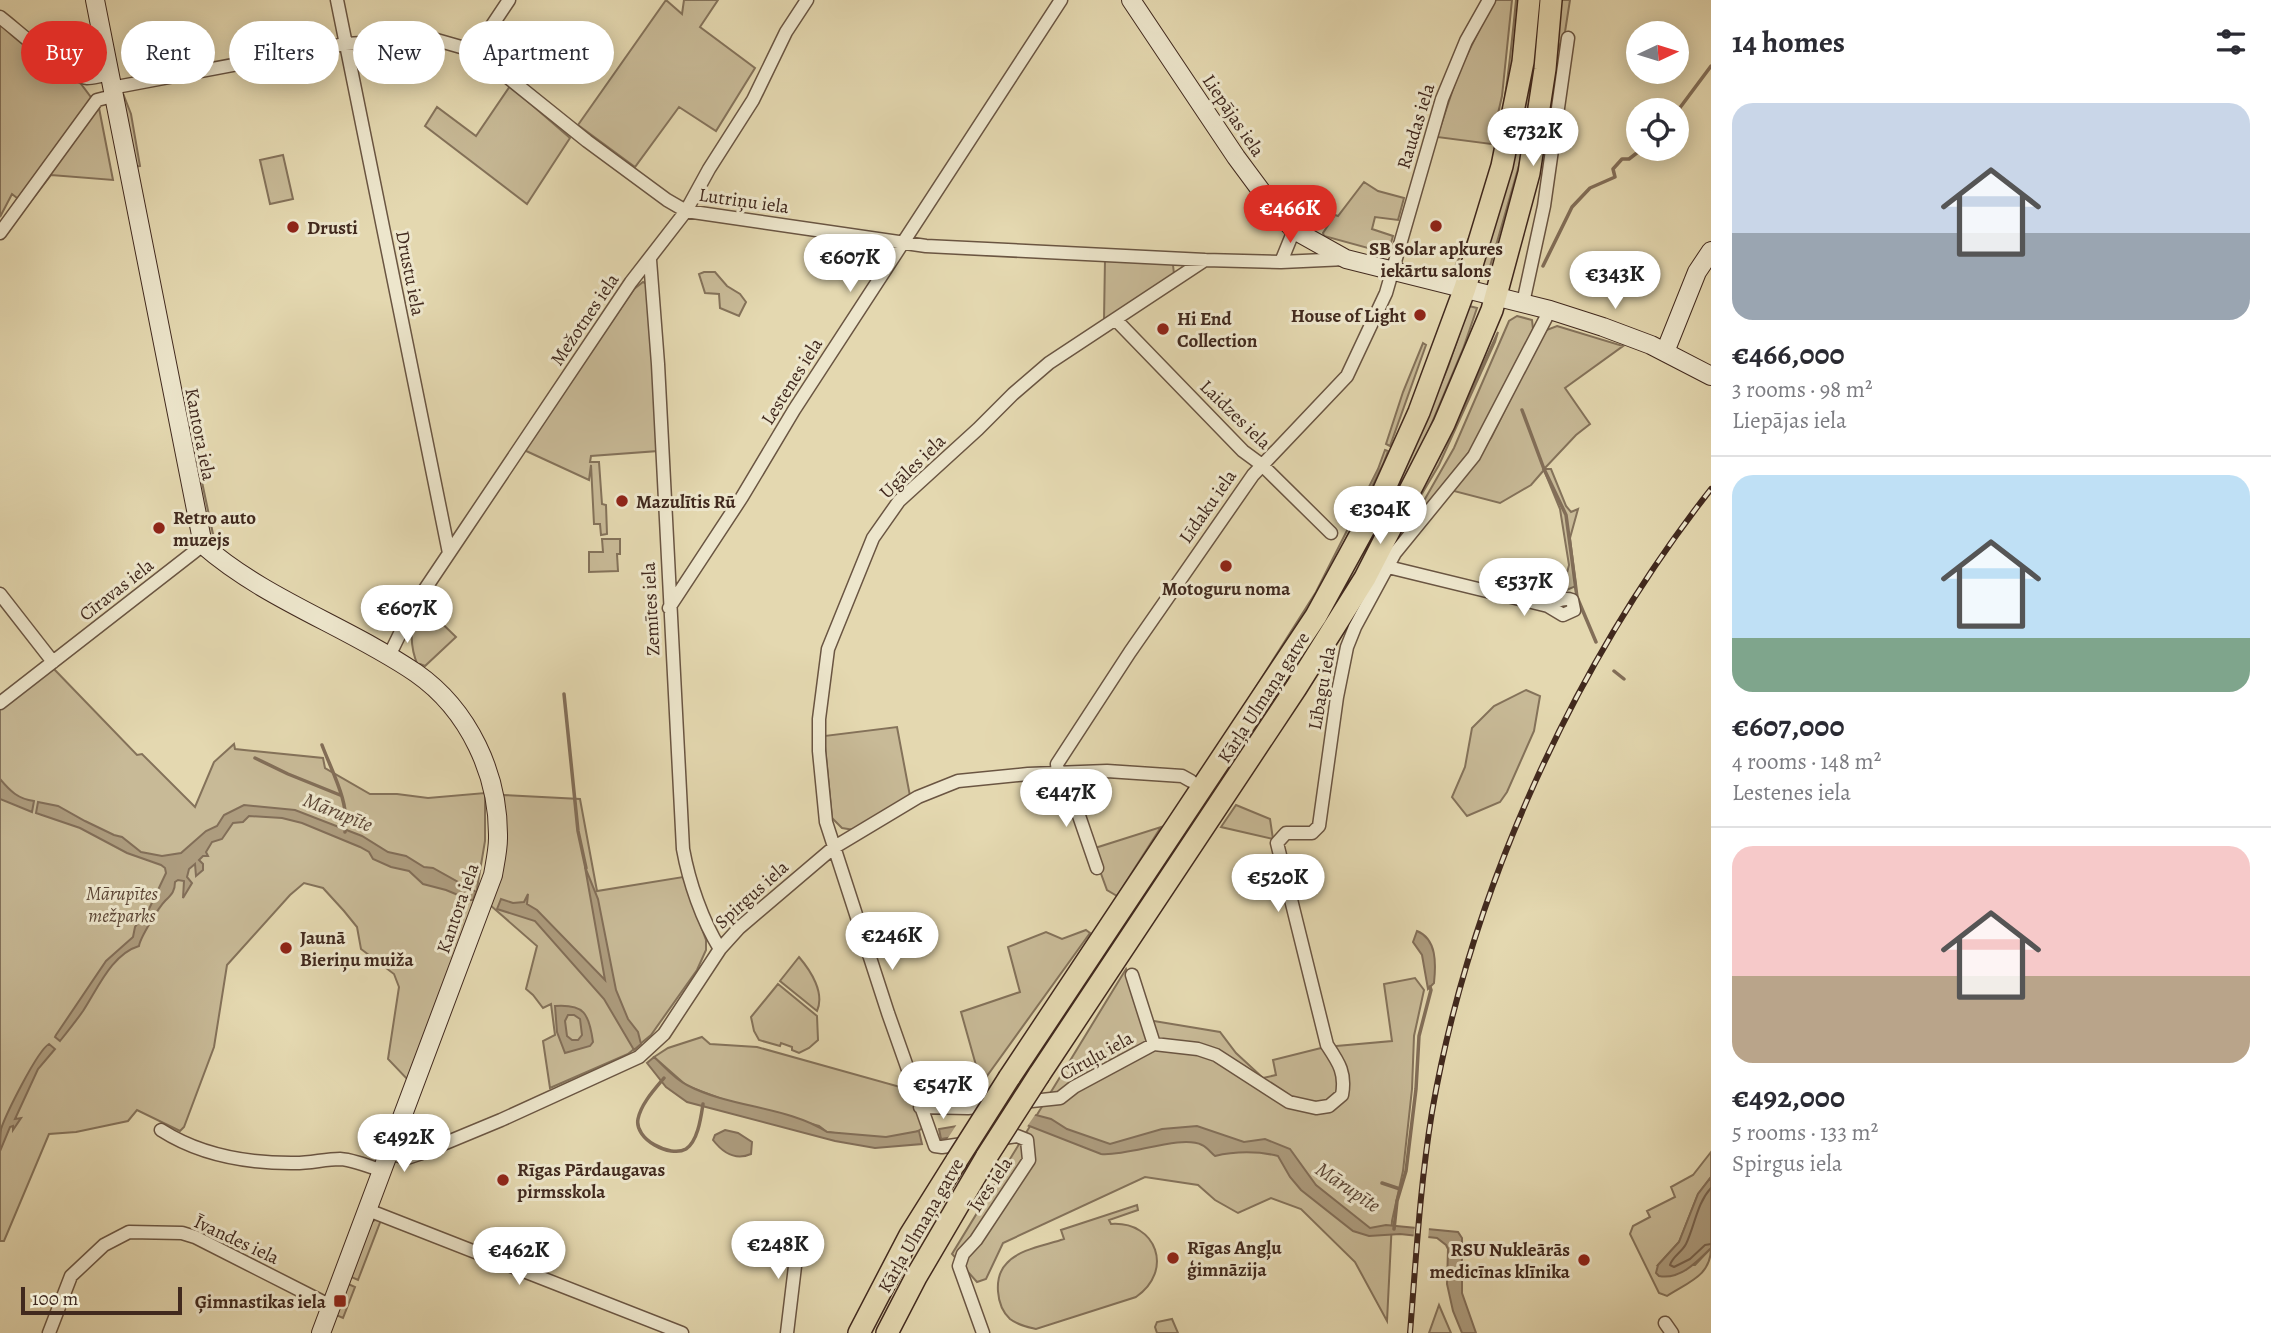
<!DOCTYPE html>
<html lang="en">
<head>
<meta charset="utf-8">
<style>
  body { margin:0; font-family:Alegreya,serif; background:#f2f2f3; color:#2b2b33; height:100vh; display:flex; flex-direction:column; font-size:26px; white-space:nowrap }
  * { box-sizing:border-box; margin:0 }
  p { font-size:23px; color:#7c7c81 }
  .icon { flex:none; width:38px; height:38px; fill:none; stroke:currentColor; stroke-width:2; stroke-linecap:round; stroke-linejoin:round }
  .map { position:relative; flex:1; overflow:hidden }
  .drawer { display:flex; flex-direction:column; background:#fff; width:560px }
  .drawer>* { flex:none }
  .guide { position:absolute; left:21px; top:21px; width:665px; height:63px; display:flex; gap:14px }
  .needle { width:46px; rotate:86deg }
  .buttons { position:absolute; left:1626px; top:21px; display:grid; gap:14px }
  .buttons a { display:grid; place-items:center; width:63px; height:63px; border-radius:50%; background:#fff; box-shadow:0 4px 18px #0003; font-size:35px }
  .scale { position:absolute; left:21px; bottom:18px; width:161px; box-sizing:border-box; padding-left:7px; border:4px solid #41291e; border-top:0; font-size:19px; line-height:24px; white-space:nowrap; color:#41291e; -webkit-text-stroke:5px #ede6cc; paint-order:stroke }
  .price { position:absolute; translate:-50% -60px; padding:0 16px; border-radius:24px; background:#fff; color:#222; font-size:23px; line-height:46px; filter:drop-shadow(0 2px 4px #0008) }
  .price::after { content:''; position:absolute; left:50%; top:42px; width:21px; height:16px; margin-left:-10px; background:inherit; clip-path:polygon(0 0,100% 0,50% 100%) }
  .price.active { background:#d93025; color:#fff }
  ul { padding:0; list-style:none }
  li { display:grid; align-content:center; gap:14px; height:371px; padding:0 21px }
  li+li { border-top:2px solid #e1e1e2 }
  li span { display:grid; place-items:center; height:217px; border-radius:21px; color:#555 }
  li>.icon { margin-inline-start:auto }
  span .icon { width:126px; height:126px; fill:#fffc; stroke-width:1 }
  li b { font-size:30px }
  h2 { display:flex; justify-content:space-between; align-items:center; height:84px; padding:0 21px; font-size:30px }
  .chip { padding:0 24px; border-radius:32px; background:#fff; box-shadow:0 4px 18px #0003; font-size:24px; line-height:63px }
  .chip.active { background:#d93025; color:#fff }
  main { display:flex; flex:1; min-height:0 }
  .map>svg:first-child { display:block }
</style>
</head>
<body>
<main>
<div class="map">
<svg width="1711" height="1333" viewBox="0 0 1711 1333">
  <rect width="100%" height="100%" fill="#e4d8b0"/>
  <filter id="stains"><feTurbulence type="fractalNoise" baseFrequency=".00286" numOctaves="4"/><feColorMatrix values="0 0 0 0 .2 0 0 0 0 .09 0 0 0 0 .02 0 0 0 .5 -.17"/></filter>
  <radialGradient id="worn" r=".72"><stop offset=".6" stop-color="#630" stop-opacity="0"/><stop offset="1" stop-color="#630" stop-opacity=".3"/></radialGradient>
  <path fill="#c8ba97" stroke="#84725a" stroke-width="2" d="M666,0L682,14L684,0H718L700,27L755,68L716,131L679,107L635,167L578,125Z
    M1494,0H1512L1502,96L1491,144L1437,137L1459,71Z
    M1516,0H1522L1504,129L1469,246L1459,267L1456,264C1498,191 1508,83 1516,0Z
    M1536,0H1545L1520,162L1487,277L1480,275Z
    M1559,0H1570L1565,32L1557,52Z
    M0,23L81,84L99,108L113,180L51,175L27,206L12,194L0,217Z
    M510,86L570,138L527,204L425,126L437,107L476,136Z
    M124,96L131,114L140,166L135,167L122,99Z
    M283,155L293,199L270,204L260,160Z
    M1364,182L1378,191L1404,198L1398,220L1375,217L1372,229L1393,236L1389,250L1386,253L1324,236L1323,233L1335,215L1338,216Z
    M1105,259L1168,262L1173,265L1174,274L1104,320Z
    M704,272H715L727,286L740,294L746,302L739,316L720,308L719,294L705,293L699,274Z
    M643,282L647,284L658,451L591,456L590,462H599L602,504L606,505L607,534L601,535L600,524H594L591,465L589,480L524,450L634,289Z
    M1469,306L1477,308L1463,349L1421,449L1354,582L1029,1075L1020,1076L1418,438L1448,367Z
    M1517,316L1532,320L1533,329L1528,344L1475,445L1409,527L1454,448L1509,321Z
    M1557,326L1623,346L1565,388L1590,424L1576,435L1544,469H1551L1566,506L1571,512L1578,509L1570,538L1576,586L1562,592L1554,585L1556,575L1566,577L1569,565L1560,509L1544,470L1531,485L1500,503L1450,490L1491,438L1544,331Z
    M1498,332L1495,342L1439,465L1401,529L1448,440Z
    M1423,343L1426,345L1390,446L1386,444L1403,392Z
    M1385,450L1388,451L1383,464L1317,598L1228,731L1316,592L1378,469Z
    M198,463L213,534L211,536L206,528L194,464Z
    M602,539H620V554H617L618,571L589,572V552H603Z
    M420,602L456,637L425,666L420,664L418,666C409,645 410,623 420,602Z
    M53,668L137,755L142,754L195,807L214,762L234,744L235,749L323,758L325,768L370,794H397L428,798L485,793V841L475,901L408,1080L388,1059L399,987L394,974L361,949L357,927L344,911L323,888L304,883L290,895L227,965L214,1047L184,1127L180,1131L137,1110L128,1121L76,1132L49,1134L4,1241H0V705Z
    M1526,690L1540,696L1534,731L1507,792L1500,802L1467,816L1452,797L1465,767L1472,728L1494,706Z
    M897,727L910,796L854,830L842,828L832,818L824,736Z
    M503,795L580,799L597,891L683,877L706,940V950L697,970L651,1035L628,1054L550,1088L543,1041L555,1035L551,1004L543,1008L533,995L526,989L537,946L490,905C505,864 508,838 503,795Z
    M1236,805L1270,819L1273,839L1221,827Z
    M1161,827L1117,896L1107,890L1092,849Z
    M1086,930L1090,933L982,1083L969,1105L927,1102L916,1089L981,1083L961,1012L1020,992L1008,947L1046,932L1062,939Z
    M799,957C811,971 825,993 817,1011L780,981Z
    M1126,969L1143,1021L1148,1020L1220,1032L1236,1053L1263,1078L1276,1075L1273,1060L1325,1047L1392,1041L1384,984L1415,978L1424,990L1414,1036L1412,1089L1403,1171L1392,1221L1387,1321L1355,1262L1301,1209L1271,1198L1238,1213L1215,1200L1198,1185L1145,1177L1003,1243L986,1279L977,1282L952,1254Z
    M778,984L817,1016L818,1040L809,1048L799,1053L792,1050V1047L781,1043L780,1046L759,1040L754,1031L751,1017Z
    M702,1037L710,1044L757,1047L911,1090L924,1127C901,1146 854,1135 827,1132L819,1126L727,1101L687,1086L654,1057L668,1048Z
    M1711,1152V1177L1698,1194L1679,1242L1658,1265H1695L1711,1248C1711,1276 1688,1282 1667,1296L1659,1293L1630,1234L1633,1226L1650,1217L1647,1211L1675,1197L1671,1187L1693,1175Z
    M1137,1205L1138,1210L1109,1220L1111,1224C1157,1221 1174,1271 1136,1297L1036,1329C1027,1327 1018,1325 1010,1319C996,1306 993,1277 1007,1263C1019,1249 1047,1245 1064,1239L1061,1230Z
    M375,1220H381L358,1280L349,1276L372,1222Z
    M346,1283L355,1287L343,1318L336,1315Z
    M1439,1305L1451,1333H1429Z
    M1172,1319L1178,1333H1157L1155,1327L1157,1322Z"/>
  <path fill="#ad9c7e" stroke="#826e58" stroke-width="2" fill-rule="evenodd" d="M0,779C10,791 18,799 34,801L32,812L0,799Z
    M38,802L58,806L85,821L114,835L122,837L141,852L162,856L181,853L206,831L217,826L224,815L244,805L295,810L362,836L388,852L406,856L424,867L433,868L476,892L473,900H470L446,890L423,884L409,871L391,867L373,859L369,852L360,847L302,823L282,818L249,816L243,822L233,823L222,839L212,842L206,852L208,856H203L199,860L203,864V870L196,876L195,864L189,869L187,877L192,883L183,898L184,881L178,880L175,882C175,892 171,895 165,901C159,907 140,938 139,946C112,954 98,988 83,1011C76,1021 68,1031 60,1041L55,1037L56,1035L106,961L133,937L135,927L149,909L166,873L165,868L161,865L127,853L80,828L36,813Z
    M585,867L598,899L616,990L628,1019L638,1032L641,1044L634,1050L604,999L535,921L497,909L501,899L513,903L524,902L528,894L527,904L537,910L605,980Z
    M1417,931C1437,939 1436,964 1434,983L1428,989L1422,955L1413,942Z
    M555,1006C584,1004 589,1013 593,1042L590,1046L565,1053L557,1032ZM568,1015H574L580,1019L582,1035L578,1040H572L567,1036L565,1021Z
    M49,1044L55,1049L38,1069L15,1119L21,1118L13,1130V1126L10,1127L0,1151C0,1144 0,1136 1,1129C6,1114 37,1051 49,1044Z
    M654,1057C664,1066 674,1079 687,1085C730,1108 787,1106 827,1132L886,1137L919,1131L922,1144L875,1148L835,1141L687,1102L666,1087L647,1063Z
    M1022,1115H1036L1051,1119L1067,1129L1110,1144L1162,1129L1197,1126L1244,1142L1265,1139L1290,1149L1316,1185L1370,1228L1386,1225L1458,1232L1462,1238V1293L1476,1333H1462L1453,1311L1447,1284L1448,1249L1446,1245L1437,1238L1400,1234L1369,1236L1353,1231L1301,1190L1290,1177L1278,1156C1259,1151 1235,1151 1215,1156C1211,1153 1207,1147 1202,1145C1181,1134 1127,1157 1101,1154L1027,1125L941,1139L939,1129Z
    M725,1130L738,1133L752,1142L751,1154C735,1161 723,1153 713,1140L715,1135Z
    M1711,1177V1248C1697,1262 1680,1280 1659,1276L1656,1273L1658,1265L1679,1242L1698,1194Z"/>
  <path fill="#e4d8b0" d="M1022,1112H1037L1026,1128L1010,1127L946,1141L959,1121Z
    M1415,1226L1429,1227L1428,1241L1413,1240Z"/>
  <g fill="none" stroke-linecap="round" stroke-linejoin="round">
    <path stroke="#77624e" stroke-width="2" d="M1711,1188C1697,1203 1695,1225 1686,1244C1682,1252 1672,1257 1670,1265L1674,1267L1690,1259L1705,1245L1711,1244"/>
    <path stroke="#826e58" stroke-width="3.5" d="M1676,113L1711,66
      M1543,266L1572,207L1590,188L1615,177L1613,169L1622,159H1629L1642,149
      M1522,410L1544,469L1566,515L1577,597L1596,642
      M1614,671L1624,679
      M564,694L578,831L586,868
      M322,745C332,772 350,803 345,832
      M255,758L288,774L340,795
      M664,1078C654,1090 641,1104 638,1119C634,1139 670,1158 686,1149C698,1141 701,1117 703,1104
      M1382,1183L1400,1189
      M1394,1229L1397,1201L1406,1171L1416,1089L1419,1036L1431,990L1430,987"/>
    <defs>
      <path id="street" d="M337,0L449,553
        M0,17C17,30 68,77 87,78C94,78 102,75 109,75
        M475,51L509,0
        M111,88L345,44L433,39L475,51L587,141L667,200L686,211L926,246L1205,260L1281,262L1346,259
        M0,233L97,100L113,96
        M650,260L658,364L683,849C689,882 702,920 720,949
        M1281,262L1294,230
        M1523,303L1544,206L1568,38
        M1116,320L1243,451L1262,465L1331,533
        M1388,567L1548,606L1563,615L1574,610L1572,600C1563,597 1556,602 1548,606
        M0,594L53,662
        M669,608L742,497L794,410L1061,0
        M389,656L413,607L464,531L631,282L686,211L709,169L753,100L786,32L807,0
        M0,703L203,545
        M1058,772L1057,764L1130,652L1253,475L1347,376L1386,293L1442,99L1466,41L1489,0
        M1058,772L1066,778L1097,868
        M1132,975L1154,1044
        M920,1107L968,1108L1060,1098L1074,1087L1154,1044L1198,1049L1216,1055L1289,1102L1316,1108L1329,1106L1342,1095C1346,1073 1339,1063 1327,1045L1277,843L1286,833H1312L1319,826L1337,697L1347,647L1355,627L1395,553L1474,456L1550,310
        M161,1130C200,1155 245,1163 291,1163C308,1164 324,1159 340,1159C354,1160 369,1166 382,1171
        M388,1153L407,1158L419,1154L501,1120L639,1057L664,1034L720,949L739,928L833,848L918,797L958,781L1028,774L1107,771L1182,776L1191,781
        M368,1210L682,1333
        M1665,1323L1672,1333
        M49,1333L71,1276L104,1245L129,1232L182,1233L195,1237L331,1306
        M787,1333L799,1233
        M983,1333L959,1266L963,1254L976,1240L1029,1160L1027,1140L1017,1136L942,1147L935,1146L888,1013L826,822L819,751V719L828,649L873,538L899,501L978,429L1013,394L1049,363L1205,260"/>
      <path id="secondary" d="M95,0L203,545C266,600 347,626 416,673C469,710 499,775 498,838C498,850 495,863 493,875L321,1333
        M1131,0L1236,157L1273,207L1294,230L1346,259L1550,310L1603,327L1651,345L1711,376
        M1665,352L1697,272L1711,251"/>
      <path id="highway" d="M1039,1075L1296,688L1365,578L1444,424L1492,310L1529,173L1545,69L1551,0
        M1009,1078L1316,616L1379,501L1419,412L1465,288L1502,166L1523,62L1529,0
        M859,1333L910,1235L957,1160
        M887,1333L916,1277L987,1156"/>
    </defs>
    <use href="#street" stroke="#6a5542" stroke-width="15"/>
    <use href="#secondary" stroke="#41291e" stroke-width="20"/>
    <use href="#highway" stroke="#41291e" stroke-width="24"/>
    <use href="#street" stroke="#ede6cc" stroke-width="12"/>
    <use href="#secondary" stroke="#ede6cc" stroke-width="18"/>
    <use href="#highway" stroke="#e4d8b0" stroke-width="21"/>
    <defs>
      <path id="rail" d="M1410,1333C1416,1259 1420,1185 1432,1112C1470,892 1574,664 1711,489"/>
    </defs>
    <use href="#rail" stroke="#41291e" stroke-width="6"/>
    <use href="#rail" stroke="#ede6cc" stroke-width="3.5" stroke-dasharray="10" stroke-linecap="butt"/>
    <defs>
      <path id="highway-bridge" d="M987,1156L1039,1075
        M957,1160L1009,1078"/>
    </defs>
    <use href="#highway-bridge" stroke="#41291e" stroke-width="24" stroke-linecap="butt"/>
    <use href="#highway-bridge" stroke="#e4d8b0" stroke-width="21"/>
  </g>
  <g fill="#8f2418" stroke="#ede6cc" stroke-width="2.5">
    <circle cx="1436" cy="226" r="7"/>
    <circle cx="293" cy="227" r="7"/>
    <circle cx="1420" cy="315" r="7"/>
    <circle cx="1163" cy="329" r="7"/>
    <circle cx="622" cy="501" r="7"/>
    <circle cx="159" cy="528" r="7"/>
    <circle cx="1226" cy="566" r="7"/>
    <circle cx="286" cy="948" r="7"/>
    <circle cx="503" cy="1180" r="7"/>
    <circle cx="1173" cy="1258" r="7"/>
    <circle cx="1584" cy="1260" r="7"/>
    <rect x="333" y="1294" width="14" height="14" rx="3.5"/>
  </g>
  <g text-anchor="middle" stroke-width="6" stroke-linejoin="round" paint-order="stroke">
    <g font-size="19" fill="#41291e" stroke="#ede6cc">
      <text transform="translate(1234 115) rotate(56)" y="7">Liepājas iela</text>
      <text transform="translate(1415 126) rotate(-73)" y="7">Raudas iela</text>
      <text transform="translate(744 200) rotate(8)" y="7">Lutriņu iela</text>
      <text transform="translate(411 273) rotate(79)" y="7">Drustu iela</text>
      <text transform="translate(584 319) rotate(-56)" y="7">Mežotnes iela</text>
      <text transform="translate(791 381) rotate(-58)" y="7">Lestenes iela</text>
      <text transform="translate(1236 414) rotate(44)" y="7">Laidzes iela</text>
      <text transform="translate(201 434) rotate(79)" y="7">Kantora iela</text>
      <text transform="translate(912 466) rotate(-44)" y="7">Ugāles iela</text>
      <text transform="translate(1207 506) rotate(-55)" y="7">Līdaku iela</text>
      <text transform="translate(116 589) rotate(-38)" y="7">Cīravas iela</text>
      <text transform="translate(650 609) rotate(-93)" y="7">Zemītes iela</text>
      <text transform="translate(1321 688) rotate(-80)" y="7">Lībagu iela</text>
      <text transform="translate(1263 697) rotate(-57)" y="7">Kārļa Ulmaņa gatve</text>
      <text transform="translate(751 894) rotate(-42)" y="7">Spirgus iela</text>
      <text transform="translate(457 908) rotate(-71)" y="7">Kantora iela</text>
      <text transform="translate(1096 1055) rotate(-29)" y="7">Cīruļu iela</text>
      <text transform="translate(990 1184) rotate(-56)" y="7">Īves iela</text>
      <text transform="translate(920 1225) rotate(-60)" y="7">Kārļa Ulmaņa gatve</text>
      <text transform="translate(237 1239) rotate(25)" y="7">Īvandes iela</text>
    </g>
    <g font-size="19" font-weight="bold" fill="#41291e" stroke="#ede6cc" text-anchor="start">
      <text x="307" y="234">Drusti</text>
      <text x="1436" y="255" text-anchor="middle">SB Solar apkures<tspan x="1436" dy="22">iekārtu salons</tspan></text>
      <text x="1406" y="322" text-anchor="end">House of Light</text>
      <text x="1177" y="325">Hi End<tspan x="1177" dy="22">Collection</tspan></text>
      <text x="636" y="508">Mazulītis Rū</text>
      <text x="173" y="524">Retro auto<tspan x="173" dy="22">muzejs</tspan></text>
      <text x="1226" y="595" text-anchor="middle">Motoguru noma</text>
      <text x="300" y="944">Jaunā<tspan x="300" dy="22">Bieriņu muiža</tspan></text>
      <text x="517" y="1176">Rīgas Pārdaugavas<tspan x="517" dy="22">pirmsskola</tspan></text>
      <text x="1187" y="1254">Rīgas Angļu<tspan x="1187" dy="22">ģimnāzija</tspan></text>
      <text x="1570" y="1256" text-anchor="end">RSU Nukleārās<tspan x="1570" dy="22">medicīnas klīnika</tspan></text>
      <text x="326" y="1308" text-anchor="end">Ģimnastikas iela</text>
    </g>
    <g font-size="19" font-style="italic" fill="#5c4636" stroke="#ede6cc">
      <text x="122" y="900">Mārupītes<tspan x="122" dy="22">mežparks</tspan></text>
    </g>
    <g font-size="21" font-style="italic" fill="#5c4636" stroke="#ede6cc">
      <text transform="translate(338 812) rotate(22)" y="7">Mārupīte</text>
      <text transform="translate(1348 1187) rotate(34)" y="7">Mārupīte</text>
    </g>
  </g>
  <rect width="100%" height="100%" filter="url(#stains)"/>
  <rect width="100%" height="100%" fill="url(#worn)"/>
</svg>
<div class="buttons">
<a><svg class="needle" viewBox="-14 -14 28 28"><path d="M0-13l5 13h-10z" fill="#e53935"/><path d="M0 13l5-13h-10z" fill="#7c7c81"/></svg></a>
<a><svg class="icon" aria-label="locate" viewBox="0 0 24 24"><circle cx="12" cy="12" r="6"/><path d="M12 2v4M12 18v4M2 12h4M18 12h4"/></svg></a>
</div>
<div class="scale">100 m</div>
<b class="price" style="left:1533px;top:168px">€732K</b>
<b class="price active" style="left:1290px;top:245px">€466K</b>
<b class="price" style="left:850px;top:294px">€607K</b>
<b class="price" style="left:1615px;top:311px">€343K</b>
<b class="price" style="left:1380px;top:546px">€304K</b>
<b class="price" style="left:1524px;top:618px">€537K</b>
<b class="price" style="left:407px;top:645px">€607K</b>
<b class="price" style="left:1066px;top:829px">€447K</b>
<b class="price" style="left:1278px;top:914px">€520K</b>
<b class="price" style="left:892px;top:972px">€246K</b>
<b class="price" style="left:943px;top:1121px">€547K</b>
<b class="price" style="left:404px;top:1174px">€492K</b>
<b class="price" style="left:778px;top:1281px">€248K</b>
<b class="price" style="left:519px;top:1287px">€462K</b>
<div class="guide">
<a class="chip active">Buy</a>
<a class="chip">Rent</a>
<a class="chip">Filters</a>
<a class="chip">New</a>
<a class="chip">Apartment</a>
</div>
</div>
<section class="drawer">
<h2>14 homes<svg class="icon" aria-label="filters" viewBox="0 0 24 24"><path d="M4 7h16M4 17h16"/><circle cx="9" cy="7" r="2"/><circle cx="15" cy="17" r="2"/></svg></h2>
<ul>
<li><span style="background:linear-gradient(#c9d6e8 60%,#9aa5b1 0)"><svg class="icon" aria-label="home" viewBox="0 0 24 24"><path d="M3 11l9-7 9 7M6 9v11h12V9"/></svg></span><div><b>€466,000</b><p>3 rooms · 98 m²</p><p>Liepājas iela</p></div></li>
<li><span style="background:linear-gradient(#bfe0f5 75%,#7fa58c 0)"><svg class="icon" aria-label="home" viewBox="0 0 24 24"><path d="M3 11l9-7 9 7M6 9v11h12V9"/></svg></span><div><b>€607,000</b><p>4 rooms · 148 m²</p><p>Lestenes iela</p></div></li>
<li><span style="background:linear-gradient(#f6c9c9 60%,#b9a48a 0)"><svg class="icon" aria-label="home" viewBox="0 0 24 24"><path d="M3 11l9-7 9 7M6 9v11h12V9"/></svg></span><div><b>€492,000</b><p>5 rooms · 133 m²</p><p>Spirgus iela</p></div></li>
</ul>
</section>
</main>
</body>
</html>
